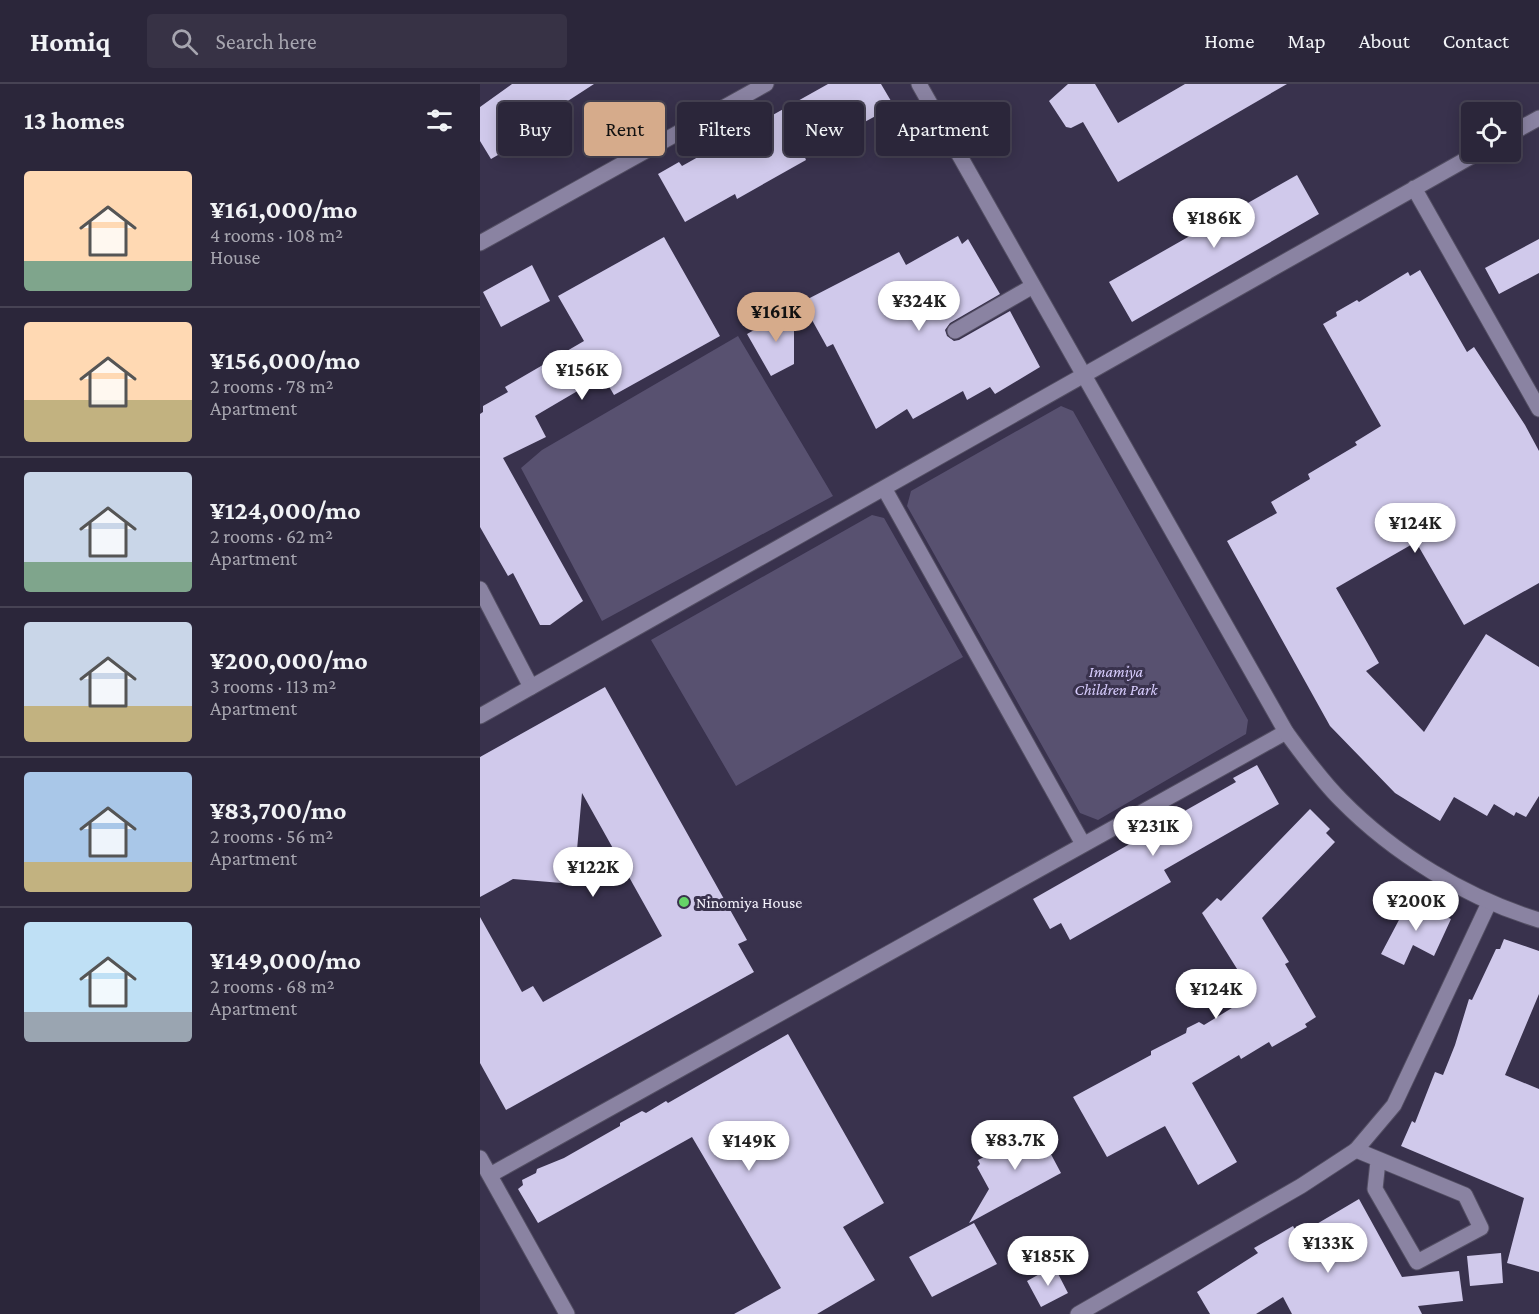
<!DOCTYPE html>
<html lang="en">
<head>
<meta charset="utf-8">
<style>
  body { margin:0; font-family:"Crimson Pro",serif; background:#373245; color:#f1f3f6; height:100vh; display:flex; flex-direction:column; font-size:22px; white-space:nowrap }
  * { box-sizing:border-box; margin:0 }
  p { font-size:20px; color:#a6a5af }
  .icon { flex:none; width:33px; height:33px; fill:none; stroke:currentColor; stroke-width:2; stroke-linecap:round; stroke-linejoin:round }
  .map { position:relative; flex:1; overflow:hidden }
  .details { display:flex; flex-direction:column; background:#2b263a; width:480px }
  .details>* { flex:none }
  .top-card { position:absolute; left:18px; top:18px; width:570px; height:54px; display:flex; gap:12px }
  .buttons { position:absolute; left:981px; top:18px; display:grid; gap:12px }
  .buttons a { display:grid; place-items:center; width:60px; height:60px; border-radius:6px; background:#2b263a; box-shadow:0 3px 15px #0003,0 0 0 2px #474354; font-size:30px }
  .price { position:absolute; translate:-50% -51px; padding:0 14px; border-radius:21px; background:#fff; color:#222; font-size:20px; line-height:39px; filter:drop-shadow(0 2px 3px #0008) }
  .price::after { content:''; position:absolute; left:50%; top:36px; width:18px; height:14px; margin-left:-9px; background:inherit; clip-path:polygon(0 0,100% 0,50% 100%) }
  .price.selected { background:#d6ab8b; color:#111 }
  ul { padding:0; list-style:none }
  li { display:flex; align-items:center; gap:18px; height:150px; padding:0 24px }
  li+li { border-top:2px solid #474354 }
  li span { display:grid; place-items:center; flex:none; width:168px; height:120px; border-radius:6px; color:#555 }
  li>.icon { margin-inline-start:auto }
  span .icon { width:72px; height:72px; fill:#fffc; stroke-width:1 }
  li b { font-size:26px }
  h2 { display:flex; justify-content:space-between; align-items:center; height:72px; padding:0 24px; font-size:26px }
  .tag { padding:0 21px; border-radius:6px; background:#2b263a; box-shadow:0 3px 15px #0003,0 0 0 2px #474354; font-size:21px; line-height:54px }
  .tag.selected { background:#d6ab8b; color:#111 }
  header { display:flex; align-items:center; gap:36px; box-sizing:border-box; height:84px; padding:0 30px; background:#2b263a; border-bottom:2px solid #474354 }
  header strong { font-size:28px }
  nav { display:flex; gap:33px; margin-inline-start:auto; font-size:21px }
  .search { width:420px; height:54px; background:#373245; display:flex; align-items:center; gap:15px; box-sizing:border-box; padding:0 21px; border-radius:6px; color:#a6a5af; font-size:22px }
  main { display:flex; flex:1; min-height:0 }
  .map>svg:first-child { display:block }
</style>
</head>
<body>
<header>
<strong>Homiq</strong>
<div class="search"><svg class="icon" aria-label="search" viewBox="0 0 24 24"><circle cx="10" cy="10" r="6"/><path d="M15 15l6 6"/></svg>Search here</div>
<nav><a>Home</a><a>Map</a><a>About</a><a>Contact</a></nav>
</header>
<main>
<section class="details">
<h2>13 homes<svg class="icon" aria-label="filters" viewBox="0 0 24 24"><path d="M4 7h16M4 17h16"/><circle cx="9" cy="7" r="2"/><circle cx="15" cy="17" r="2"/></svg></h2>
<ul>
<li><span style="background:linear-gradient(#ffd9b3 75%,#7fa58c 0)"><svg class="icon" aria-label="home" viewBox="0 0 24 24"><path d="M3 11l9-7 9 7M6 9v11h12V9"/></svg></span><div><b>¥161,000/mo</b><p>4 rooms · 108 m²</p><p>House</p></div></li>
<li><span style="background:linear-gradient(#ffd9b3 65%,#c2b280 0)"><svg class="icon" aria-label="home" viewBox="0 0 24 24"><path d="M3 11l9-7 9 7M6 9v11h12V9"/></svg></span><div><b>¥156,000/mo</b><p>2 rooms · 78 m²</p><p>Apartment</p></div></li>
<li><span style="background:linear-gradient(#c9d6e8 75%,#7fa58c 0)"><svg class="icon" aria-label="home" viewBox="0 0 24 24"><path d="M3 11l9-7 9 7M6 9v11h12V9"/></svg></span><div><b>¥124,000/mo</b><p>2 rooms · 62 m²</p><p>Apartment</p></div></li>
<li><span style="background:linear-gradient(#c9d6e8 70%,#c2b280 0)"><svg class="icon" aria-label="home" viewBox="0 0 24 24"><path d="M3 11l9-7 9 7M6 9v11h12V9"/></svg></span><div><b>¥200,000/mo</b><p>3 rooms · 113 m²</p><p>Apartment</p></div></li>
<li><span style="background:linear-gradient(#a9c7e8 75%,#c2b280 0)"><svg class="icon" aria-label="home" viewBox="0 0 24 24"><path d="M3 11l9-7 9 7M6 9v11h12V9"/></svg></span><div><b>¥83,700/mo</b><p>2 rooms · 56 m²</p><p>Apartment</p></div></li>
<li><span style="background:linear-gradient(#bfe0f5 75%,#9aa5b1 0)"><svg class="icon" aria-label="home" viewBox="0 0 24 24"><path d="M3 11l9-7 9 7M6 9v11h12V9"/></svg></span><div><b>¥149,000/mo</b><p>2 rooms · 68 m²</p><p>Apartment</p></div></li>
</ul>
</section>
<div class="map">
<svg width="1059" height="1230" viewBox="0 0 1059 1230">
  <rect width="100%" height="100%" fill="#39324d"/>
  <path fill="#585170" d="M258,252L353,412L122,537L41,384L62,366Z
    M581,322L593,327L768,636L766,650L618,736L600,729L427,422L431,407Z
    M392,431L404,434L483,573L256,702L171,556Z"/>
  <path fill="#d0c9eb" d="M32,0H114L37,50L42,57L11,75L0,57V23Z
    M348,0H401L414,22L324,71L326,76L257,115L255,110L205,138L178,90L199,78L202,82Z
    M588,0H615L638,39L705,0H807L638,98L603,38L591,44L586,43L569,17Z
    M817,91L839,130L652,238L629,198Z
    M478,152L482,160L488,155L520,210L470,239L465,246L467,252L474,257L479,256L530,227L560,283L515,310L510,303L487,316L483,307L433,335L427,325L396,345L353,260L347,263L322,218L419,168L426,181Z
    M184,153L240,252L134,311L123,292L55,332L66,353L23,374L103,517L70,541H60L33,489L28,492L0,443V330L3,328V322L28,308L25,303L104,257L78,212Z
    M1059,155V189L1019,210L1005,184Z
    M52,181L70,217L21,243L3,208Z
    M940,186L987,268L994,263L1045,341L1059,367V499L984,541L936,458L856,504L899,579L886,587L944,648L1006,550L1059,583V712L1046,733L1036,728L1034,732L1014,720L1007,732L974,713L960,737L915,709L850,642L747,457L797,429L791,418L830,395L828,390L877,361L875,358L901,342L843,240L857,232L856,228L877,216L879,218L928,188L930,192Z
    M314,224V280L291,292L267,250Z
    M125,603L267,856L258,860L274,888L26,1026L0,979V833L42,908L53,902L63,918L182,852L102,709L94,800L33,795L0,813V673Z
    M777,681L799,720L684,786L691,798L590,856L581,839L570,845L553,815L669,749L666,742L691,728L694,733L756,698L753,694Z
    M830,725L850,745L846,749L855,758L782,834L809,878L805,880L836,933L825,940L827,943L792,963L789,958L761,975L759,971L712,999L757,1078L718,1101L685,1042L627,1073L593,1013L671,971V967L706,949L707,944L719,938L724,941L765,916L760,908L769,904L722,829L737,814L741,817Z
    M930,815L971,835L954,872L933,861L924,881L901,870Z
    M1024,855L1059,867V910L1025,991L1059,1005V1188L1027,1179L1044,1114L921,1062L932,1037L935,1039L955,988L963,991L975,961L989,915L992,916L1016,865H1020Z
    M308,950L404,1119L363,1143L395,1196L337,1230H254L301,1204L212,1053L58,1139L38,1105L43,1101L42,1096L56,1089L57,1085L84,1074L140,1042V1039L162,1027L166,1029L186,1017L188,1019Z
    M558,1046L581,1089L489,1139L509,1105L497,1083L500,1080L498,1076Z
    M879,1115L922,1193L979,1187L983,1217L938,1222L942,1230H812L803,1213L776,1230H730L717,1208L778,1169L774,1164L813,1142L818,1151Z
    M494,1139L517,1180L452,1213L429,1173Z
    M1021,1169L1023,1199L990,1202L987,1172Z
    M574,1182L588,1209L561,1223L547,1197Z"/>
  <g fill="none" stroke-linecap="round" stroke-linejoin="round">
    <defs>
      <path id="service" d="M0,505L51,603
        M876,1066L985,1111L1001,1144L937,1178L895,1105L898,1077"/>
      <path id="minor" d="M1030,50L1059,34
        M934,104L1059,325
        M0,159L286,0
        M475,247L553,202
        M404,404L603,760
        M0,632L999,68
        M0,1074L87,1230
        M10,1091L806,648
        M598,1230L821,1102L876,1066L914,1021L1009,819"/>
      <path id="tertiary" d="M439,0L806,648C823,671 840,695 861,716C914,770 986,814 1059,836"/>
    </defs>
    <use href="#service" stroke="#534e63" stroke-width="17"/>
    <use href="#minor" stroke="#534e63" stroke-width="17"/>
    <use href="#tertiary" stroke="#534e63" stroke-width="17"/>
    <use href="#service" stroke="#8a83a2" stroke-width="15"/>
    <use href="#minor" stroke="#8a83a2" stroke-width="15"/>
    <use href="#tertiary" stroke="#8a83a2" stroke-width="15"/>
  </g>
  <circle fill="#65d467" stroke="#39324d" stroke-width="2" cx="204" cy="818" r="6"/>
  <g text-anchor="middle" stroke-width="6" stroke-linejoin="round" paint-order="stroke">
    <g font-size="16" font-style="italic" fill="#d9ceff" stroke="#39324d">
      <text x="636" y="593">Imamiya<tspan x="636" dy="18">Children Park</tspan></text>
    </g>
    <g font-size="16" fill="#f5f3fd" stroke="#39324d" text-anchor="start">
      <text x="216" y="824">Ninomiya House</text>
    </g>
  </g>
</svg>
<div class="buttons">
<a><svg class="icon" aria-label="locate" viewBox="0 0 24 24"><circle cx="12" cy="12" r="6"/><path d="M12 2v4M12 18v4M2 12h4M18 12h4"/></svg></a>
</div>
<b class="price" style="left:734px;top:165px">¥186K</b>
<b class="price" style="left:439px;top:248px">¥324K</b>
<b class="price selected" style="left:296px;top:259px">¥161K</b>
<b class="price" style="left:102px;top:317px">¥156K</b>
<b class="price" style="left:935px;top:470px">¥124K</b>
<b class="price" style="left:673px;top:773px">¥231K</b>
<b class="price" style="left:113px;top:814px">¥122K</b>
<b class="price" style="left:936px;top:848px">¥200K</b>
<b class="price" style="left:736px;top:936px">¥124K</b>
<b class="price" style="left:535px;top:1087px">¥83.7K</b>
<b class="price" style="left:269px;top:1088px">¥149K</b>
<b class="price" style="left:848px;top:1190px">¥133K</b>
<b class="price" style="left:568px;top:1203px">¥185K</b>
<div class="top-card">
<a class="tag">Buy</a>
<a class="tag selected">Rent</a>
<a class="tag">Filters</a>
<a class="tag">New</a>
<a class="tag">Apartment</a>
</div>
</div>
</main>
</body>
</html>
